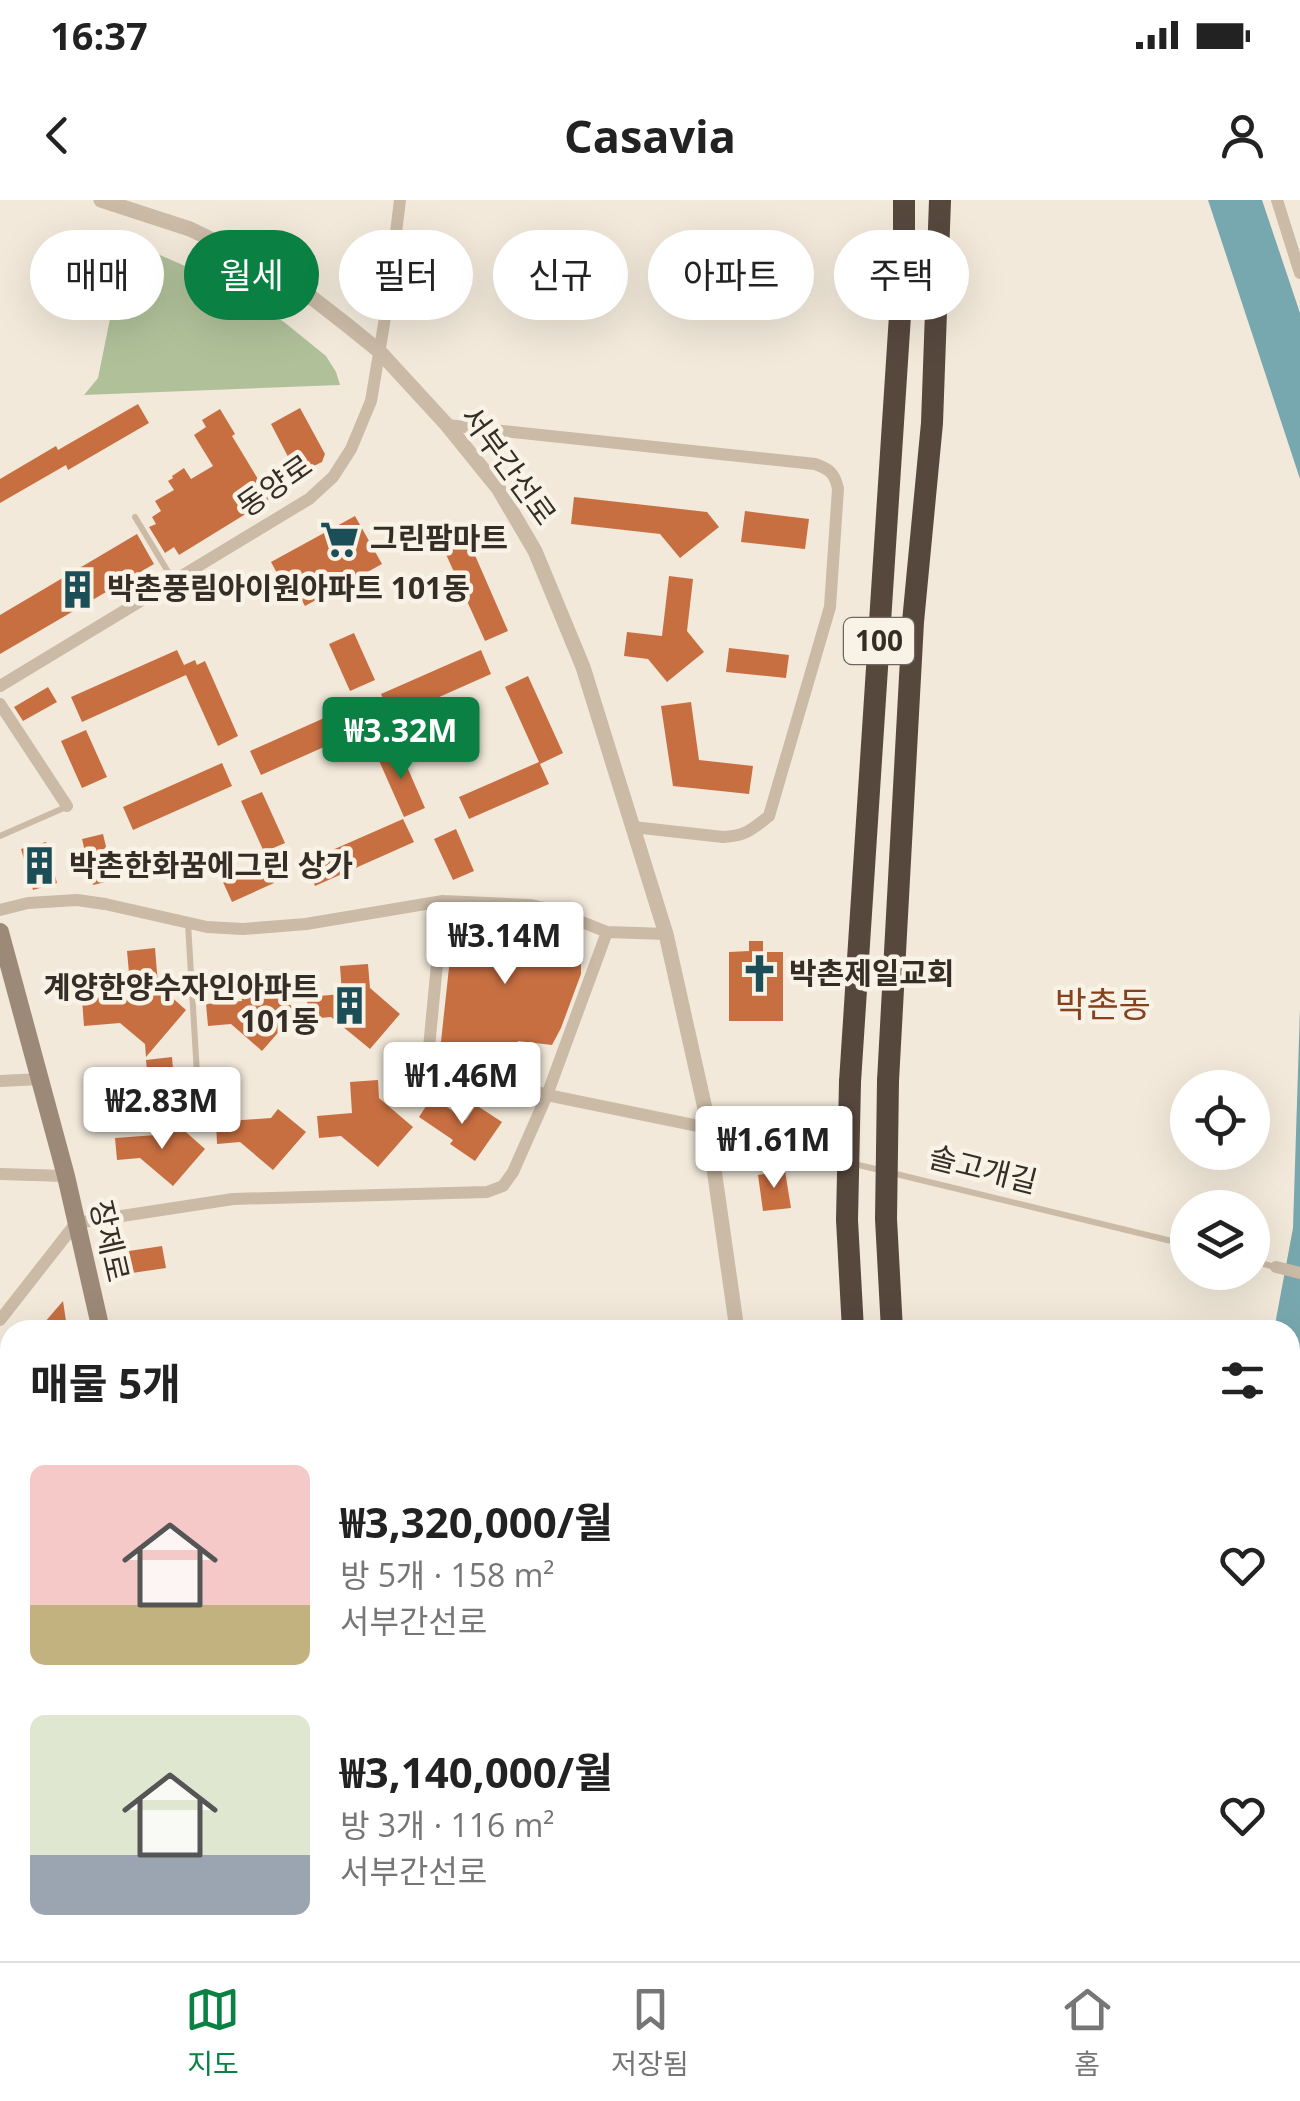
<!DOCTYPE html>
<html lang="ko">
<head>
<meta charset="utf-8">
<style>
  body { margin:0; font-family:"Open Sans","Noto Sans KR",sans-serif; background:#f2f2f2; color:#222; height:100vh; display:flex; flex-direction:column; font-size:38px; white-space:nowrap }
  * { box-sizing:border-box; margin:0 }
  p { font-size:32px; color:#767676 }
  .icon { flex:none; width:55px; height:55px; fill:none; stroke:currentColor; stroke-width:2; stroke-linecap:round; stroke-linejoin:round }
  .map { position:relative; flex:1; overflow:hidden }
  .sheet { position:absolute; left:0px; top:1120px; width:1300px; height:642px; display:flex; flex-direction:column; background:#fff; border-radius:30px 30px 0 0; box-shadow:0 10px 40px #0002 }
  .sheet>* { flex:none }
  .hud { position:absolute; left:30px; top:30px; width:1240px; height:90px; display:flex; gap:20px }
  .controls { position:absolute; left:1170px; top:870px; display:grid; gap:20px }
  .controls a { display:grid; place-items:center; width:100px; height:100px; border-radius:50%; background:#fff; box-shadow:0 10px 40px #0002; font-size:50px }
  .price { position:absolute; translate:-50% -85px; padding:0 22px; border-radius:10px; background:#fff; color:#222; font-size:32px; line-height:65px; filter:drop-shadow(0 2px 5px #0008) }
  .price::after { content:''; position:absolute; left:50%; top:60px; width:30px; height:22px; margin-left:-15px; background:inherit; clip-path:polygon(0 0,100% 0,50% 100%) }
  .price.selected { background:#0b8043; color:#fff }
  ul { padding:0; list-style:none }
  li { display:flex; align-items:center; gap:30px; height:250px; padding:0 30px }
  li span { display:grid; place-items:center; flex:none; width:280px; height:200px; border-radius:15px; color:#555 }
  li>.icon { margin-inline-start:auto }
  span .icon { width:120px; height:120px; fill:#fffc; stroke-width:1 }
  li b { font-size:42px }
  h2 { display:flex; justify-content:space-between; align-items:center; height:120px; padding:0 30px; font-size:42px }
  .chip { padding:0 35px; border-radius:45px; background:#fff; box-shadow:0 10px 40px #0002; font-size:35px; line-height:90px }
  .chip.selected { background:#0b8043; color:#fff }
  .status { display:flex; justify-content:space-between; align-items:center; height:70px; padding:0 50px; background:#fff; direction:ltr }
  .status svg { height:28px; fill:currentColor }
  header { display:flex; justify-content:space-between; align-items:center; height:130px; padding:0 30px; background:#fff; font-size:45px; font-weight:700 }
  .menu { display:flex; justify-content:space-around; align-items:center; height:140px; border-top:2px solid #e0e0e0; background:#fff; font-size:28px; color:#767676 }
  .menu a { display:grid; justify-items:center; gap:5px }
  .menu .selected { color:#0b8043 }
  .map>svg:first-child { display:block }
</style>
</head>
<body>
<div class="status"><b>16:37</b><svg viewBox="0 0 49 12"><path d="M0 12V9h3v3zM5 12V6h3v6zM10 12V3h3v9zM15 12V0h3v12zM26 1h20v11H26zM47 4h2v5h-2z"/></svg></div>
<header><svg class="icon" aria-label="back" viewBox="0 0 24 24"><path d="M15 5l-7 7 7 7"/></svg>Casavia<svg class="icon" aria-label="person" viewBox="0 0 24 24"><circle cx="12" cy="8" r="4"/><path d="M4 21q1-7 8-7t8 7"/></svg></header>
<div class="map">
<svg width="1300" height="1761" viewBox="0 0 1300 1761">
  <rect width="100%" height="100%" fill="#f2e9da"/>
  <path fill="#b0c19a" d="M126,40L228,85L284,122L326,156L336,172L340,185L84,195L98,178Z
    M283,1753H346L387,1761H282Z"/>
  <path fill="#78a8af" d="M1208,0H1262L1300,113V279Z
    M1300,808V1263L1290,1319V1130H1274L1293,1028Z
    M1164,1753V1752L1212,1753L1211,1761H1162Z"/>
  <path fill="#c86f42" d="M138,204L149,223L68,270L66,265L0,303V279L56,246L58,250Z
    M300,208L325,254L322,262L297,274L271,224Z
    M220,209L235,234L232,236L270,299L179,355L174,347L165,353L149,327L156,324L152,317L161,311L155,301L174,290L168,281L173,278L172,276L184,268L191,279L213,266L194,235L206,227L202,220Z
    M574,297L707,312L719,327L680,358L660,334L571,324Z
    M745,311L809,319L805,349L741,342Z
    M355,316L382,364L305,406L300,397L292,401L271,362Z
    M464,330L508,431L485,441L440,341Z
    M137,334L154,364L0,454V415Z
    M669,376L693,379L687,431L704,452L667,482L648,459L624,456L627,432L662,436Z
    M354,433L375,480L350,491L329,444Z
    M729,448L789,455L786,478L726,472Z
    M177,450L184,465L195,460L197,465L205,461L238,536L218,546L186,475L82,522L71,497Z
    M481,450L491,474L392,518L381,494Z
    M528,476L563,553L540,564L549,584L469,619L459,597L539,562L505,487Z
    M48,487L57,502L23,521L14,507Z
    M691,502L699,560L753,566L749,594L673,586L661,506Z
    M349,507L360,531L261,575L250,551Z
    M86,530L107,577L82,588L61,541Z
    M398,546L425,608L404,617L377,556Z
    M222,563L232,586L133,630L123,607Z
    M262,592L285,643L264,652L241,601Z
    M403,619L414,642L315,686L305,662Z
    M456,629L474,671L453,680L434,639Z
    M103,634L114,680L93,685L82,639Z
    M46,642L57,683L33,690L21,649Z
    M265,663L274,683L232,702L223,682Z
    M455,712L530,715L554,722L553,733H561L560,740L570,741L569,746L572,747L570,763L581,764V774L561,828L552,845L518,841L515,874L495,868V866L482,864L440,851Z
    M749,741H763V752H783V821H729V752L749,751Z
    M155,748L158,785L186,810L146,857L145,844L120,823L84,826L82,799L131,795L127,751Z
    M368,764L370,788L400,814L370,849L331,817L308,819L307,797L342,794L340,766Z
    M267,771L268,786L297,811L262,851L231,824L208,826L206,804L242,801L239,773Z
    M172,857L176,906L150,907L146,860Z
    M378,880L379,898L413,927L378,967L341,936L319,938L317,916L352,913L350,882Z
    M432,897L466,920L476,905L502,922L475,961L450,944L453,940L419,917Z
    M278,909L306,932L273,970L240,942L217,944L216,922L271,918Z
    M178,925L205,949L173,986L140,958L117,960L115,938L170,934Z
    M785,971L791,1008L763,1011L758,975Z
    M162,1046L166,1068L132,1073L129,1051Z
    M63,1101L66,1121L63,1130H38Z"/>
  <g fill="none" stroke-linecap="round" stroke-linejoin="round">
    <path stroke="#cabaa6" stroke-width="6" d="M135,317L173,380
      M0,636L66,607
      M188,724L197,874L227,873
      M708,928L841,961
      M854,964L880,970
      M892,973L1188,1045
      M1252,1061L1275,1067"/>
    <path stroke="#cabaa6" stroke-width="9" d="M1152,1761L1154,1752"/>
    <path stroke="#cabaa6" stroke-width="12" d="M1277,0L1300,73
      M447,225L815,264C830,269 835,274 838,289L830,407L769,616C751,630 746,636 723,637L633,627
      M0,486L309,299L333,277L351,249L371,201L387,106L400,0
      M0,504L67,606
      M443,701L428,858L547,895L708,928
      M0,710L28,703L77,700L105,704L207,727L243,729L306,724L443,701L531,705L552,710L607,732L666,734
      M0,881L41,879
      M0,974L66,976
      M1276,1067L1300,1073
      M0,1120L76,1023L233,999L487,992L503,986L513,972L547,895L607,732
      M0,1279L10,1281
      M1290,1387L1300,1329
      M0,1399L10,1405
      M1140,1761L1142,1752
      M1225,1761L1226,1752"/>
    <path stroke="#cabaa6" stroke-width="15" d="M101,0L190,29L260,63L311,97L347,125L379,151L447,225L498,288L535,351L583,467L666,734L706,913L737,1130
      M826,1752L827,1761"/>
    <path stroke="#9d8977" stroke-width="18" d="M0,732L66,976L101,1130
      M66,1752L68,1761"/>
    <path stroke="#57483e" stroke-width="22" d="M888,881L913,422L932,223L940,0
      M850,882L904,54V0
      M948,1752L950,1761
      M989,1752L992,1761"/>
    <path stroke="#57483e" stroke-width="22" d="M888,881L886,1019L892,1130
      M850,882L847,1020L853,1130"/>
  </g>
  <defs>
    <symbol id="supermarket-bare" viewBox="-9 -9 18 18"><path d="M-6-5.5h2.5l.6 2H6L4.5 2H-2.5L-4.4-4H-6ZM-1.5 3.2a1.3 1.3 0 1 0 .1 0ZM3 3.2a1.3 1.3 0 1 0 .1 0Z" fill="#1c4e58" stroke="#f9f2e6" stroke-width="2.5" paint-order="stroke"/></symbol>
    <symbol id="building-bare" viewBox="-9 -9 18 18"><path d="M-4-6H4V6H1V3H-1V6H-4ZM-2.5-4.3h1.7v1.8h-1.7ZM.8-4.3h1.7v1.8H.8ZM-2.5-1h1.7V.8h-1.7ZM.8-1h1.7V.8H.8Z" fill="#1c4e58" stroke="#f9f2e6" stroke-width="2.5" paint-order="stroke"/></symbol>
    <symbol id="church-bare" viewBox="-9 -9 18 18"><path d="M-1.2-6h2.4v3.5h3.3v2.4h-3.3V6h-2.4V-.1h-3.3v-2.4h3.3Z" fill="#1c4e58" stroke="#f9f2e6" stroke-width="2.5" paint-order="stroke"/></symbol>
  </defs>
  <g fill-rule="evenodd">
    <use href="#supermarket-bare" x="312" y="312" width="55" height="55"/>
    <use href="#building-bare" x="50" y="362" width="55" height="55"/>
    <use href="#building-bare" x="12" y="638" width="55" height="55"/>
    <use href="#church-bare" x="732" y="746" width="55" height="55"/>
    <use href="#building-bare" x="322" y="778" width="55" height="55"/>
  </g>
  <g text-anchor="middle" stroke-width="9" stroke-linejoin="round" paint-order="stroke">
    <rect fill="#f9f2e6" stroke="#706860" stroke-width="2.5" x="844" y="418" width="70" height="46" rx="8"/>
    <g font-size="28" font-weight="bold" fill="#362d27">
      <text x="879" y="451">100</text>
    </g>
    <g font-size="30" fill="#362d27" stroke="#f9f2e6">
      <text transform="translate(508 266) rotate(54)" y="10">서부간선로</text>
      <text transform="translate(275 286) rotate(-35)" y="10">동양로</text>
      <text transform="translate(983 970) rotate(14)" y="10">솔고개길</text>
      <text transform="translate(109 1041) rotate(77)" y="10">장제로</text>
    </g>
    <g font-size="30" font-weight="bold" fill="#362d27" stroke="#f9f2e6" text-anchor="start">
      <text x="370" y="349">그린팜마트</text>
      <text x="107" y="399">박촌풍림아이원아파트 101동</text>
      <text x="69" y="676">박촌한화꿈에그린 상가</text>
      <text x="789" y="784">박촌제일교회</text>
      <text x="319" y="798" text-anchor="end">계양한양수자인아파트<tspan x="319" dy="34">101동</tspan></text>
    </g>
    <g font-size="35" fill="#86411f" stroke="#f9f2e6">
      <text x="1103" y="817">박촌동</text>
    </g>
  </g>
</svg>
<div class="controls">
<a><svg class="icon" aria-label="locate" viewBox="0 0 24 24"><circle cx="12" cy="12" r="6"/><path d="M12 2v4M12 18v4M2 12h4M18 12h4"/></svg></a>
<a><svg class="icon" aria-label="layers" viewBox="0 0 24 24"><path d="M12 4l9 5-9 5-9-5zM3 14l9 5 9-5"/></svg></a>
</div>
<b class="price selected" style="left:401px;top:582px">₩3.32M</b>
<b class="price" style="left:505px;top:787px">₩3.14M</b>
<b class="price" style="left:462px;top:927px">₩1.46M</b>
<b class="price" style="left:162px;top:952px">₩2.83M</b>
<b class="price" style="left:774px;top:991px">₩1.61M</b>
<div class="hud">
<a class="chip">매매</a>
<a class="chip selected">월세</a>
<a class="chip">필터</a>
<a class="chip">신규</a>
<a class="chip">아파트</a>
<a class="chip">주택</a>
</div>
<section class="sheet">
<h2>매물 5개<svg class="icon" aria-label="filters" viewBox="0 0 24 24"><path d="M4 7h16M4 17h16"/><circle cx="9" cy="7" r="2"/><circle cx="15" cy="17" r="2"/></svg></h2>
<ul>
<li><span style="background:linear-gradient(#f6c9c9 70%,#c2b280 0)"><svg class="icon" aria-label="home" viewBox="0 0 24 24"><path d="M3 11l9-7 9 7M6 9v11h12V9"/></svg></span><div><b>₩3,320,000/월</b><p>방 5개 · 158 m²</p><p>서부간선로</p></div><svg class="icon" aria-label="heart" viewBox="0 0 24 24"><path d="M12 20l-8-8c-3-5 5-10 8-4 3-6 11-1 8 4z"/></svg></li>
<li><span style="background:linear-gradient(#dfe7d0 70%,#9aa5b1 0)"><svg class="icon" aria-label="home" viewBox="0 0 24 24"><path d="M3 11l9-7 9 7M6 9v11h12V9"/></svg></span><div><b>₩3,140,000/월</b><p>방 3개 · 116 m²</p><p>서부간선로</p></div><svg class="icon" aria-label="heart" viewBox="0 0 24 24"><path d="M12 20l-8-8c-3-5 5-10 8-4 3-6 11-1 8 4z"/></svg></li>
</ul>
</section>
</div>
<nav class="menu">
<a class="selected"><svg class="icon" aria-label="map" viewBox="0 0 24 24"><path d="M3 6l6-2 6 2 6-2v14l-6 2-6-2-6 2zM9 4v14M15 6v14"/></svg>지도</a>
<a><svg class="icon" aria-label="saved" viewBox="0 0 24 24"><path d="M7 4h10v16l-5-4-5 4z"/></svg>저장됨</a>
<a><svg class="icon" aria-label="home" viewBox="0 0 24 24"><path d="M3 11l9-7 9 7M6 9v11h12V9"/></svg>홈</a>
</nav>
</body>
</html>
